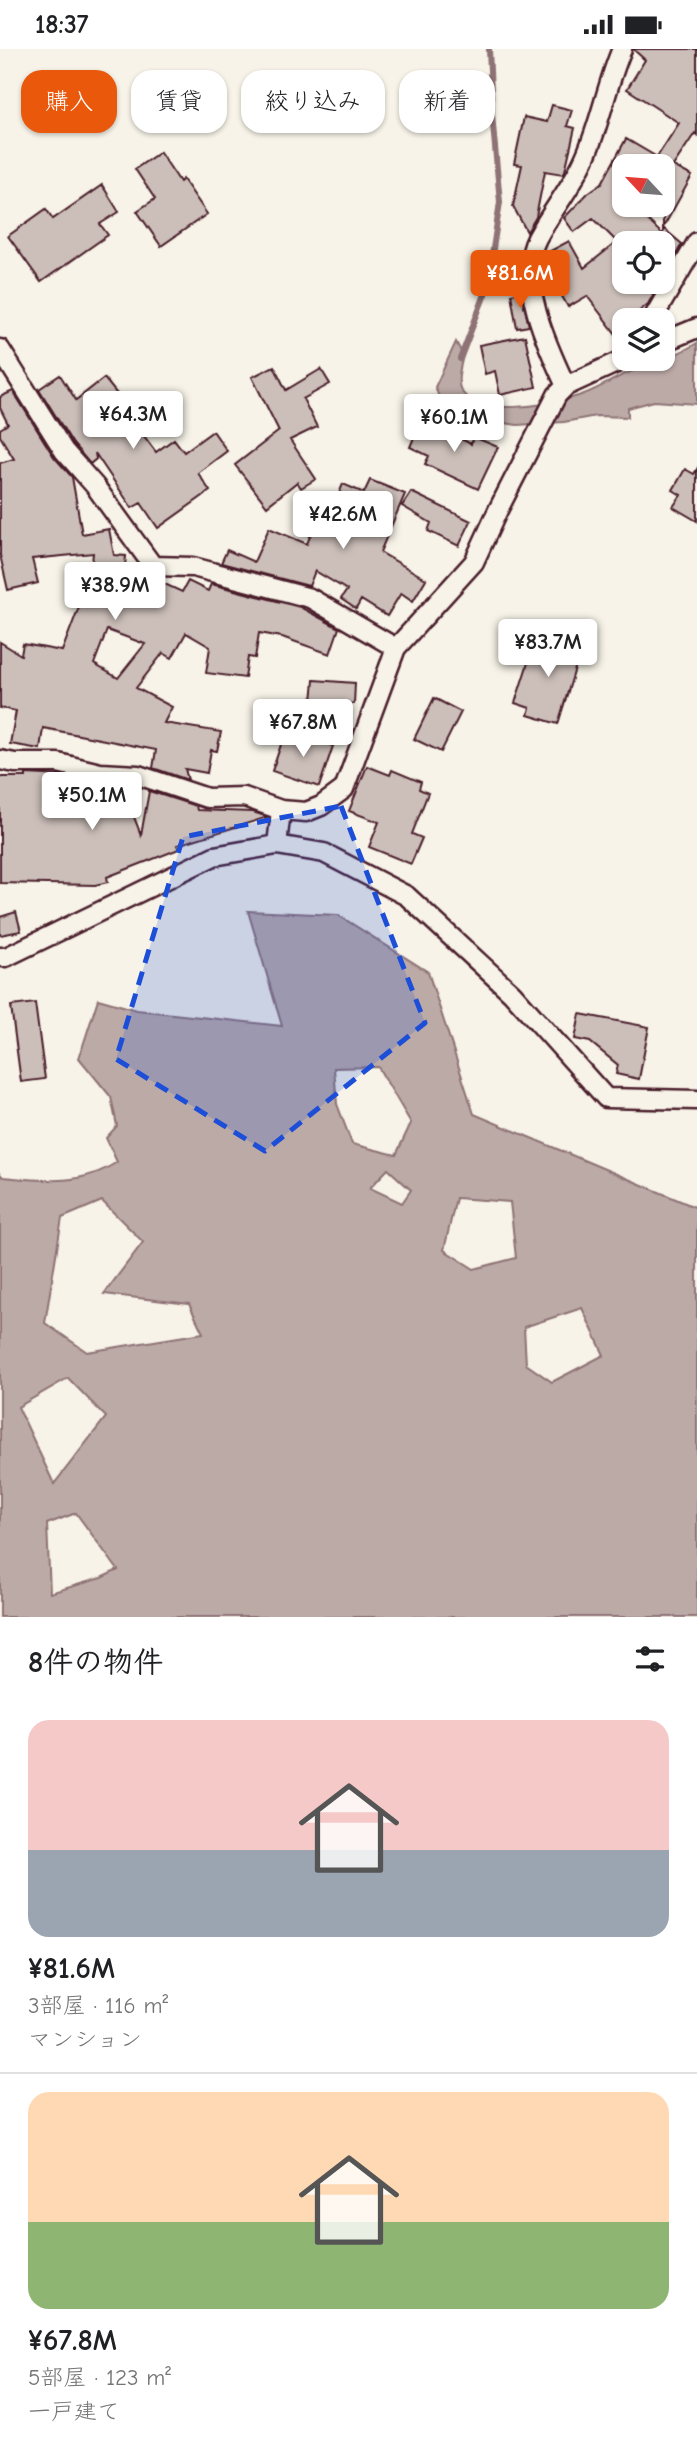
<!DOCTYPE html>
<html lang="ja">
<head>
<meta charset="utf-8">
<style>
  body { margin:0; font-family:"Comic Neue","Klee One",sans-serif; background:#f2f2f2; color:#202124; height:100vh; display:flex; flex-direction:column; font-size:26px; white-space:nowrap }
  * { box-sizing:border-box; margin:0 }
  p { font-size:23px; color:#757577 }
  .icon { flex:none; width:38px; height:38px; fill:none; stroke:currentColor; stroke-width:2; stroke-linecap:round; stroke-linejoin:round }
  .map { position:relative; height:1568px; overflow:hidden }
  .side { display:flex; flex-direction:column; background:#fff; flex:1 }
  .side>* { flex:none }
  .banner { position:absolute; left:21px; top:21px; width:656px; height:63px; display:flex; gap:14px }
  .needle { width:46px; rotate:296deg }
  .tools { position:absolute; left:612px; top:105px; display:grid; gap:14px }
  .tools a { display:grid; place-items:center; width:63px; height:63px; border-radius:14px; background:#fff; box-shadow:0 2px 5px #0004; font-size:35px }
  .price { position:absolute; translate:-50% -60px; padding:0 16px; border-radius:7px; background:#fff; color:#222; font-size:23px; line-height:46px; filter:drop-shadow(0 2px 4px #0008) }
  .price::after { content:''; position:absolute; left:50%; top:42px; width:21px; height:16px; margin-left:-10px; background:inherit; clip-path:polygon(0 0,100% 0,50% 100%) }
  .price.active { background:#ea580c; color:#fff }
  ul { padding:0; list-style:none }
  li { display:grid; align-content:center; gap:14px; height:371px; padding:0 28px }
  li+li { border-top:2px solid #e0e0e0 }
  li span { display:grid; place-items:center; height:217px; border-radius:21px; color:#555 }
  li>.icon { margin-inline-start:auto }
  span .icon { width:126px; height:126px; fill:#fffc; stroke-width:1 }
  li b { font-size:30px }
  h2 { display:flex; justify-content:space-between; align-items:center; height:84px; padding:0 28px; font-size:30px }
  .tag { padding:0 24px; border-radius:21px; background:#fff; box-shadow:0 2px 5px #0004; font-size:24px; line-height:63px }
  .tag.active { background:#ea580c; color:#fff }
  .status { display:flex; justify-content:space-between; align-items:center; height:49px; padding:0 35px; background:#fff; direction:ltr }
  .status svg { height:19px; fill:currentColor }
  .map>svg:first-child { display:block }
</style>
</head>
<body>
<div class="status"><b>18:37</b><svg viewBox="0 0 49 12"><path d="M0 12V9h3v3zM5 12V6h3v6zM10 12V3h3v9zM15 12V0h3v12zM26 1h20v11H26zM47 4h2v5h-2z"/></svg></div>
<div class="map">
<svg width="697" height="1568" viewBox="0 0 697 1568">
  <rect width="100%" height="100%" fill="#f7f3e8"/>
  <filter id="ink" filterUnits="userSpaceOnUse"><feTurbulence type="fractalNoise" baseFrequency=".0143" numOctaves="2"/><feDisplacementMap in="SourceGraphic" scale="14" xChannelSelector="R" yChannelSelector="G"/><feConvolveMatrix kernelMatrix="1 2 1 2 8 2 1 2 1" color-interpolation-filters="sRGB"/></filter>
  <g filter="url(#ink)">
    <path fill="#bcaaa7" stroke="#8e7275" stroke-width="2" fill-rule="evenodd" d="M456,293L463,306C461,317 455,333 462,343C480,368 548,356 575,348C592,344 608,333 623,326C648,315 674,309 697,294V355L654,352L628,359V368L596,367L564,373L517,376L492,372L461,359L439,348L435,338Z
      M248,862L338,866L428,923L474,1065L697,1159V1568H0V1125L3,1128C44,1132 81,1137 117,1113L106,1089L117,1077L111,1048L79,1009L98,950L137,961L282,977ZM378,1018L411,1074L396,1106L352,1095L337,1055L334,1019ZM388,1120L411,1141L402,1154L370,1139ZM456,1149L510,1153L516,1209L474,1220L444,1201ZM102,1152L143,1193L104,1245L189,1255L203,1284L87,1303L45,1274L62,1169ZM582,1259L604,1306L552,1333L526,1315L524,1278ZM68,1329L106,1368L54,1435L18,1358ZM76,1464L118,1521L101,1529L50,1544L47,1475Z"/>
    <g fill="none" stroke-linecap="round" stroke-linejoin="round">
      <path stroke="#8e7275" stroke-width="6" d="M460,310L487,240L500,153L492,65L489,0"/>
    </g>
    <path fill="#ccbfb9" stroke="#4a1f2b" stroke-width="2" fill-rule="evenodd" d="M633,0H697V86L695,84L673,117L692,127L663,179V117H625V141L621,145L625,149V156H632L663,186V179L682,195L663,228V194H625V233H661L652,243L653,246L648,255L637,264L640,267L634,271H625V278L616,285L587,247L568,258L542,211L543,206L569,192L584,219L617,193L593,169L574,183L564,169L588,144L602,134L626,90L657,108L679,74L627,40L645,11Z
      M552,56L572,61L567,77L575,79L565,122L563,125L545,122L536,168L527,183L513,157L522,116L514,115L524,68L547,73Z
      M160,103L180,133L183,130L207,165L161,197L137,162L155,150L135,120Z
      M102,136L119,163L100,175L108,186L41,233L8,187L46,160L53,170Z
      M521,243L529,277L517,279L511,245Z
      M525,287L536,338L500,346L495,322L485,325L479,296Z
      M274,317L286,341L321,320L330,335L303,350L317,378L290,391L316,430L301,439L297,433L267,457L235,416L279,382L252,328Z
      M60,326L76,351L104,329L121,350L118,352L156,403L174,390L184,403L213,382L227,402L198,424L210,442L158,479L141,454L132,459L95,404L96,410L90,415L73,395L39,340Z
      M13,342L54,408L72,428L82,485L109,480L114,506L126,507L125,517L182,543L188,532L208,542L211,535L300,558L339,579L330,605L282,588L259,584L255,609L248,608L245,629L206,624L210,598L186,584L172,609L163,604L136,639L172,658L164,674L221,683L217,702L211,701L207,724L185,720L188,731L153,719L156,701L43,679L40,700L10,695L16,662L0,659V593L21,606L23,595L62,602L80,555L87,558L93,504L32,510L38,534L8,541L0,506V414L14,410L0,387V380L8,375L0,359V348ZM107,581L145,595L118,629L94,615Z
      M422,370L471,395L474,388L498,398L478,440L425,415L429,407L410,398Z
      M685,420L694,425L697,420V472L673,458L681,446L673,441Z
      M370,431L405,445L380,503L426,530L413,552L401,544L387,567L361,551L356,560L341,550L347,541L315,522L309,537L221,514L227,501L254,513L269,479L307,495L317,469L327,473L343,435L364,444Z
      M411,443L471,472L459,497L428,482L431,474L402,457Z
      M537,586L581,600L558,675L528,666L530,659L515,654Z
      M314,631L355,634L354,655L312,652Z
      M434,649L461,663L441,703L414,690Z
      M297,684L333,697L319,738L272,722L284,687L295,691Z
      M367,717L390,726L392,721L421,733L419,740L428,744L412,785L422,789L411,815L369,798L379,773L349,762Z
      M26,725L65,727L64,757L122,737L141,786L149,742L196,757L197,761L253,763L268,768L177,796L179,800L107,828L108,833L95,836L0,834V728H26Z
      M16,863L21,882L0,886V868Z
      M35,954L45,1030L21,1033L11,957Z
      M580,965L649,978L639,1030L616,1025L618,1016L590,993L575,990Z"/>
    <g fill="none" stroke-linecap="round" stroke-linejoin="round">
      <defs>
        <path id="street" d="M652,271L697,193
          M663,293L697,279
          M0,300L64,402L95,437L153,517L193,518L310,549L396,599
          M566,337C548,299 516,230 537,189C552,161 573,137 586,106C601,72 607,34 622,0
          M0,711L15,714H58L100,724L138,726L207,749L244,748L281,761L306,763L321,757L344,740L396,599L474,513L498,461L557,346L566,337L625,310
          M277,796L324,804L407,847L512,944L606,1049L697,1051
          M0,908H6L214,807L277,796L281,761"/>
      </defs>
      <use href="#street" stroke="#4a1f2b" stroke-width="23"/>
      <use href="#street" stroke="#f7f3e8" stroke-width="18"/>
    </g>
  </g>
  <path fill="#1d4ed8" fill-opacity="0.2" stroke="#1d4ed8" stroke-width="5" stroke-dasharray="14 9" stroke-linejoin="round" d="M341,757L425,974L265,1102L116,1010L183,788Z"/>
</svg>
<div class="tools">
<a><svg class="needle" viewBox="-14 -14 28 28"><path d="M0-13l5 13h-10z" fill="#e53935"/><path d="M0 13l5-13h-10z" fill="#757577"/></svg></a>
<a><svg class="icon" aria-label="locate" viewBox="0 0 24 24"><circle cx="12" cy="12" r="6"/><path d="M12 2v4M12 18v4M2 12h4M18 12h4"/></svg></a>
<a><svg class="icon" aria-label="layers" viewBox="0 0 24 24"><path d="M12 4l9 5-9 5-9-5zM3 14l9 5 9-5"/></svg></a>
</div>
<b class="price active" style="left:520px;top:261px">¥81.6M</b>
<b class="price" style="left:133px;top:402px">¥64.3M</b>
<b class="price" style="left:454px;top:405px">¥60.1M</b>
<b class="price" style="left:343px;top:502px">¥42.6M</b>
<b class="price" style="left:115px;top:573px">¥38.9M</b>
<b class="price" style="left:548px;top:630px">¥83.7M</b>
<b class="price" style="left:303px;top:710px">¥67.8M</b>
<b class="price" style="left:92px;top:783px">¥50.1M</b>
<div class="banner">
<a class="tag active">購入</a>
<a class="tag">賃貸</a>
<a class="tag">絞り込み</a>
<a class="tag">新着</a>
</div>
</div>
<section class="side">
<h2>8件の物件<svg class="icon" aria-label="filters" viewBox="0 0 24 24"><path d="M4 7h16M4 17h16"/><circle cx="9" cy="7" r="2"/><circle cx="15" cy="17" r="2"/></svg></h2>
<ul>
<li><span style="background:linear-gradient(#f6c9c9 60%,#9aa5b1 0)"><svg class="icon" aria-label="home" viewBox="0 0 24 24"><path d="M3 11l9-7 9 7M6 9v11h12V9"/></svg></span><div><b>¥81.6M</b><p>3部屋 · 116 m²</p><p>マンション</p></div></li>
<li><span style="background:linear-gradient(#ffd9b3 60%,#8fb573 0)"><svg class="icon" aria-label="home" viewBox="0 0 24 24"><path d="M3 11l9-7 9 7M6 9v11h12V9"/></svg></span><div><b>¥67.8M</b><p>5部屋 · 123 m²</p><p>一戸建て</p></div></li>
</ul>
</section>
</body>
</html>
